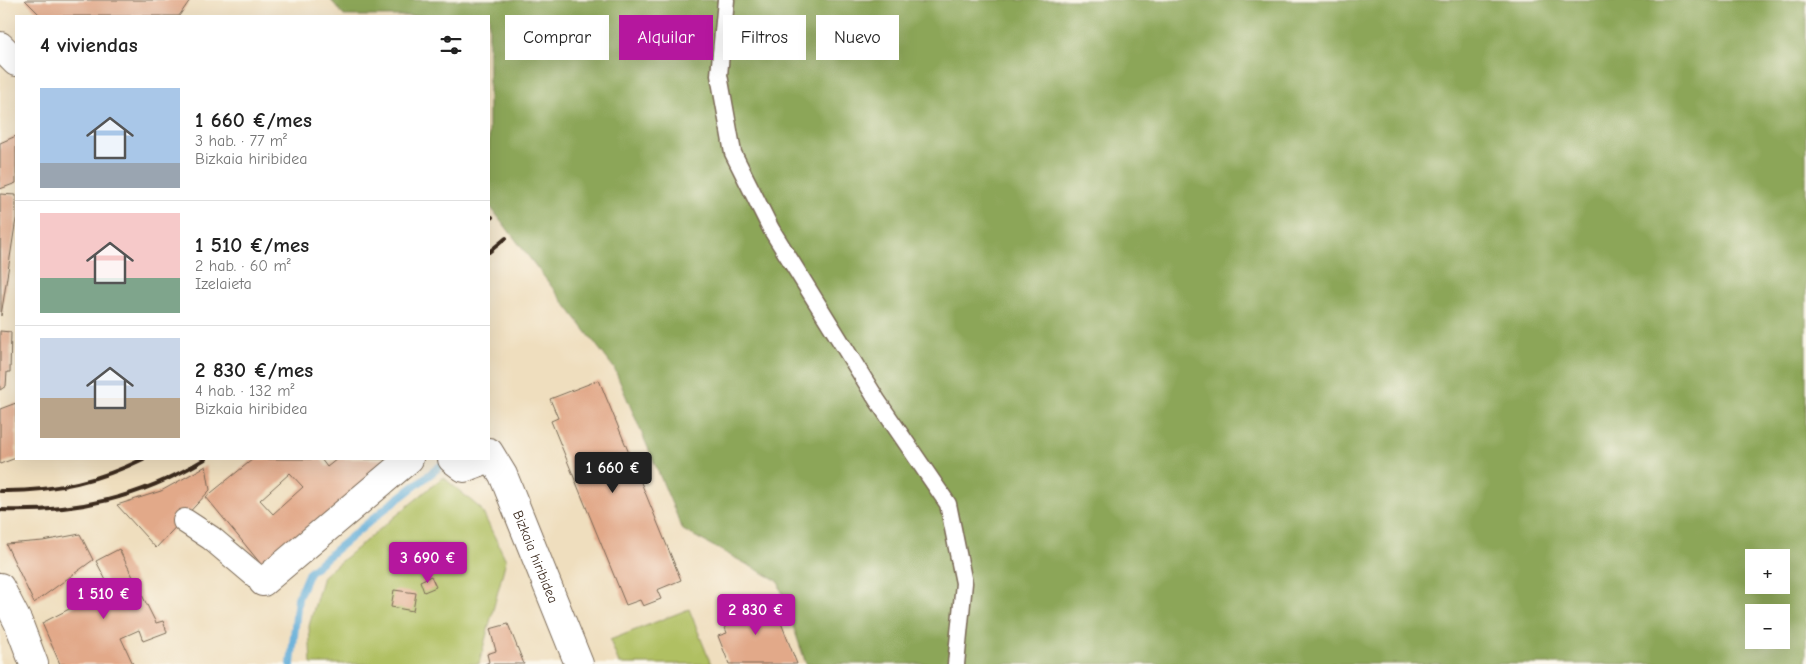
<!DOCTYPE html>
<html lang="es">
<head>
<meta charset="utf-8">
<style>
  body { margin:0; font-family:"Comic Neue",sans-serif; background:#f6f6f6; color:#222; height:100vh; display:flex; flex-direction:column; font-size:19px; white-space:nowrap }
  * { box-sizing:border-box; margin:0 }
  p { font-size:16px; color:#767676 }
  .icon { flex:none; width:28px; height:28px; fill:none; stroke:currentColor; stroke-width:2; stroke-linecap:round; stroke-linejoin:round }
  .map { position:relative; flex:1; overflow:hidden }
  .side { position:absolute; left:15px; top:15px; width:475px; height:445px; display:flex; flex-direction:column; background:#fff; border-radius:0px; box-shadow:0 5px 20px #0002 }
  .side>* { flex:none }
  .hud { position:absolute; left:505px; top:15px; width:475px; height:45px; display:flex; gap:10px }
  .tools { position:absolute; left:1745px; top:549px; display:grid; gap:10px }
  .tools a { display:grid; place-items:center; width:45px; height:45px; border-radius:0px; background:#fff; box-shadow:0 5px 20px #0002; font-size:25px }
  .price { position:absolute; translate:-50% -42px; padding:0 11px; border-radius:5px; background:#b5179e; color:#fff; font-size:16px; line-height:32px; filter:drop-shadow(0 1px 2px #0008) }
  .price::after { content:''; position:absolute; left:50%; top:30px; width:15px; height:11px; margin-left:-8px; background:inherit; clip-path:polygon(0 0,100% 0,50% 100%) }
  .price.on { background:#222; color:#fff }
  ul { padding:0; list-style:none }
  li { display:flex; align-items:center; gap:15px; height:125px; padding:0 25px }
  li+li { border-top:1px solid #e0e0e0 }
  li span { display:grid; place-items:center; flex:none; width:140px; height:100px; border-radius:0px; color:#555 }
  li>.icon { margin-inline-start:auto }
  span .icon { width:60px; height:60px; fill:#fffc; stroke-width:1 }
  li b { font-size:21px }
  h2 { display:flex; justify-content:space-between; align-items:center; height:60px; padding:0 25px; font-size:21px }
  .chip { padding:0 18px; border-radius:0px; background:#fff; box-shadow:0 5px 20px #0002; font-size:18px; line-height:45px }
  .chip.on { background:#b5179e; color:#fff }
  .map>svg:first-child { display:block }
</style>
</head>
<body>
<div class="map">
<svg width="1806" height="664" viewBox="0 0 1806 664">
  <rect width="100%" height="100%" fill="#fbf7ec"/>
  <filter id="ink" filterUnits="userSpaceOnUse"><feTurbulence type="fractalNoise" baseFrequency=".02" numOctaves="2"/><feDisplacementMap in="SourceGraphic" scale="10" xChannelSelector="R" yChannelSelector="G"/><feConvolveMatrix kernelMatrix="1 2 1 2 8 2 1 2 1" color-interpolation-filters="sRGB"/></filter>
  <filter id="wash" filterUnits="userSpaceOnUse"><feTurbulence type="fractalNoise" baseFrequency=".0096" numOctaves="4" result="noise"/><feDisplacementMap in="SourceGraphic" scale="20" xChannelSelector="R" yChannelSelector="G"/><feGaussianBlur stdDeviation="1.12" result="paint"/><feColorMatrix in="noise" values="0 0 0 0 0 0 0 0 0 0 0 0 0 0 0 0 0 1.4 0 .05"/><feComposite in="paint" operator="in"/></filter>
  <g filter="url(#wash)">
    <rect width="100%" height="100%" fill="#efdebe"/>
    <path fill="#b0c062" stroke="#767540" d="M443,477L481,509L506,560L479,664H311L309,626L323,576Z
      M689,609L711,664H619L610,640Z"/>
    <path fill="#8ca658" stroke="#64683b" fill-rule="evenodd" d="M331,0H1806V664H806L778,581L683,530L614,368L489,205V16H344ZM1754,558H1781V585H1754ZM1754,612H1781V640H1754Z"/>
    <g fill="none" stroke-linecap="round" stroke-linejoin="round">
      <path stroke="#5facd8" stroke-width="8" d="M291,664L298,598L309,572L386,508L443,464"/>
    </g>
    <g id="blocks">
      <path fill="#e2a989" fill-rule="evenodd" d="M25,0H190L179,16H41Z
        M16,136V183L0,189V143Z
        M0,194L16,195V219L1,316Z
        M0,331L11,332L10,372H7L6,386L0,390Z
        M599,380L681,580L657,590L661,599L643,606L640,600L626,605L551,421L558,418L550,399Z
        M16,403V458L0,464V409Z
        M253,459H321L327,467L337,459H400L265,569L206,497ZM290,473L303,487L273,514L260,500Z
        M206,466L210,490L156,548L117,505L161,491Z
        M80,534L93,560L34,603L6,544L43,541Z
        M119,549L156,623L163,621L167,632L143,641L139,630L121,638L133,664H60L42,623L110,588L96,561Z
        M431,576L436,587L424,592L420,581Z
        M394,590L416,593L413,611L391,607Z
        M755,597L757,602L771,597L797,664H729L718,636L727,633L721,617L745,608L742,602Z
        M508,624L524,664H485L489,662L487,654L496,651L490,629Z"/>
    </g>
  </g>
  <g filter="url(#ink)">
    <use href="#blocks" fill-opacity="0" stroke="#7a6956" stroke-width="1"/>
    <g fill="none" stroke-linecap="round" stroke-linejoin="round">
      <defs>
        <path id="service" d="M726,0L719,75L733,153L771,229L877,400L948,504L964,583L956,664"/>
        <path id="pedestrian" d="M185,521L211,538L263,582"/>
        <path id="minor" d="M452,459L464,468L488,459
          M263,582L409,459
          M0,587L18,622L34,664"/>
        <g id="tertiary">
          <path d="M0,46L16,62"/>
          <path id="s1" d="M489,452L503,475L579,664"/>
        </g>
      </defs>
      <use href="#service" stroke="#7a6956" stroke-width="19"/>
      <use href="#pedestrian" stroke="#7a6956" stroke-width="26"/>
      <use href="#minor" stroke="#7a6956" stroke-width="30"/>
      <use href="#tertiary" stroke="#7a6956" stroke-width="30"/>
      <use href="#service" stroke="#fff" stroke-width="16"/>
      <use href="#pedestrian" stroke="#fff" stroke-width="24"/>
      <use href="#minor" stroke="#fff" stroke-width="28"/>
      <use href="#tertiary" stroke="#fff" stroke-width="28"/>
      <path stroke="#3b2a1e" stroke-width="4" d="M489,219L492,217
        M489,252L506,238
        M0,491C50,492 99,481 143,459
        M0,510C76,513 140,498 205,459"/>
    </g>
  </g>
  <g text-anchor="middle" stroke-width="4" stroke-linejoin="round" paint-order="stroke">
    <g font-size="14" fill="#3b2a1e" stroke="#fbf7ec">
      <text dy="5" stroke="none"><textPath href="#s1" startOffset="115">Bizkaia hiribidea</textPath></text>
    </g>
  </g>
</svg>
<div class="tools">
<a>+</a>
<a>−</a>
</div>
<b class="price on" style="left:613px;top:494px">1 660 €</b>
<b class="price" style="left:428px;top:584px">3 690 €</b>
<b class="price" style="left:104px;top:620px">1 510 €</b>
<b class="price" style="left:756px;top:636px">2 830 €</b>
<div class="hud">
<a class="chip">Comprar</a>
<a class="chip on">Alquilar</a>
<a class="chip">Filtros</a>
<a class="chip">Nuevo</a>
</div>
<section class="side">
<h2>4 viviendas<svg class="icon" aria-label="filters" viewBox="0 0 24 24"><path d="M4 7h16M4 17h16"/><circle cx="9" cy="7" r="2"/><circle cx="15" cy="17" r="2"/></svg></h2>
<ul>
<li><span style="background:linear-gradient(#a9c7e8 75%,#9aa5b1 0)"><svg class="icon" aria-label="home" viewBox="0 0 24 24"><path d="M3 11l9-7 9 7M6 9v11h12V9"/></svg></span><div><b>1 660 €/mes</b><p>3 hab. · 77 m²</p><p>Bizkaia hiribidea</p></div></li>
<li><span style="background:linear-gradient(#f6c9c9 65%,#7fa58c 0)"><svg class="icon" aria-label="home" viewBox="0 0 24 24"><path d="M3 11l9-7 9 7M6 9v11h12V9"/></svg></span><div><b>1 510 €/mes</b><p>2 hab. · 60 m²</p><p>Izelaieta</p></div></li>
<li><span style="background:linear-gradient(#c9d6e8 60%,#b9a48a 0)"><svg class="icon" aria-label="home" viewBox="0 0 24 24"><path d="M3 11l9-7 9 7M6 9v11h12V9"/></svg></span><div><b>2 830 €/mes</b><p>4 hab. · 132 m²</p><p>Bizkaia hiribidea</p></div></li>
</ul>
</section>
</div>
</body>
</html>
